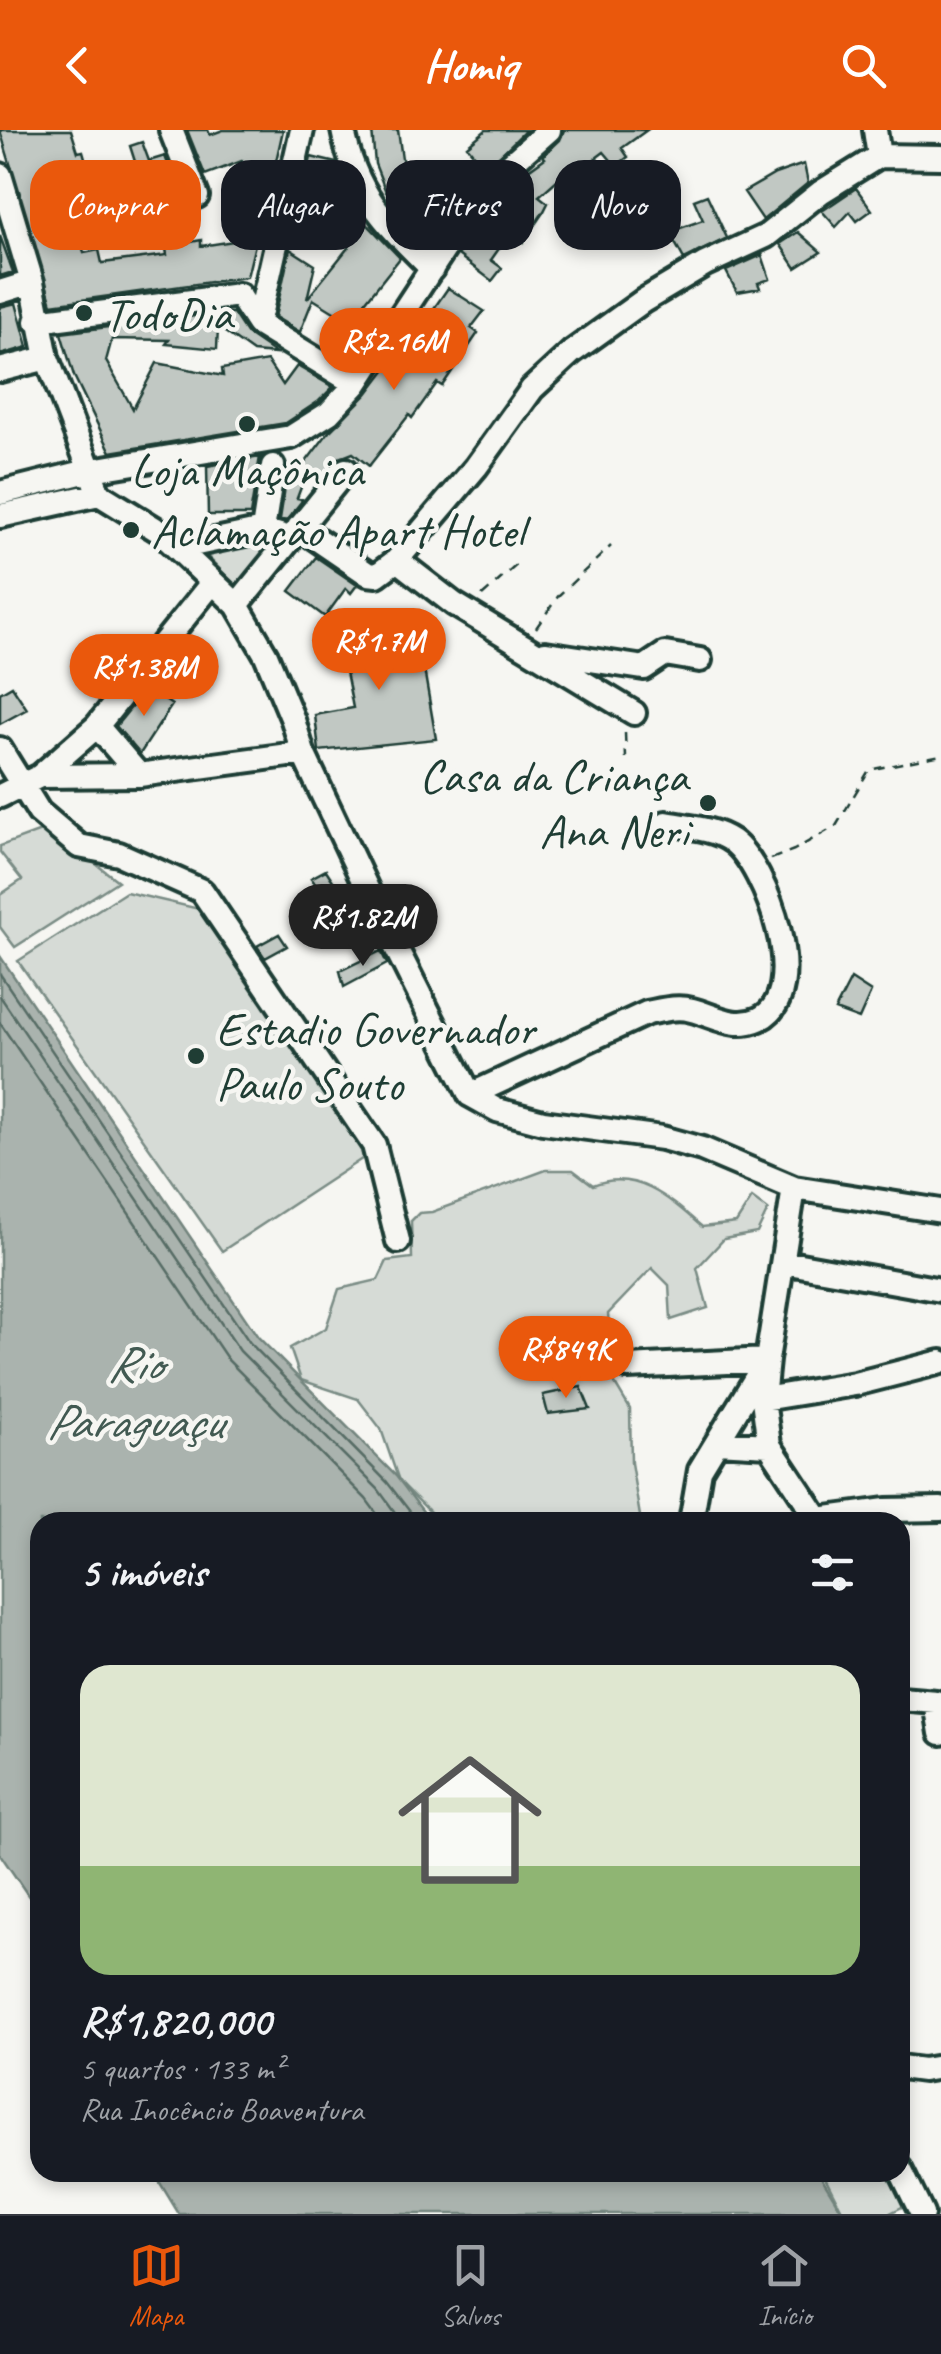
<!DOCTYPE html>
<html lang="pt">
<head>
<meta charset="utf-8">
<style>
  body { margin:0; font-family:Caveat,sans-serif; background:#20242c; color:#f1f3f6; height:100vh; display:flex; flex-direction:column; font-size:38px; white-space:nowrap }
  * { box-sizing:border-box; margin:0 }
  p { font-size:32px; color:#9ea1a6 }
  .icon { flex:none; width:55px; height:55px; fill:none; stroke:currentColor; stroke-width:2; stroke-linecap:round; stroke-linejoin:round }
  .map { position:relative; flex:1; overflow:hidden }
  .sheet { position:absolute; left:30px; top:1382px; width:880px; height:670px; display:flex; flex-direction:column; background:#171b24; border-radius:30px; box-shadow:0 5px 15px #0003 }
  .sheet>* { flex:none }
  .banner { position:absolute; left:30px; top:30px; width:882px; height:90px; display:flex; gap:20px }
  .price { position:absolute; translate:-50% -85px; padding:0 22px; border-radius:35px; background:#ea580c; color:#fff; font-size:32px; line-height:65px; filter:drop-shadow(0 2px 5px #0008) }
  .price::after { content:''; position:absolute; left:50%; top:60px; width:30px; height:22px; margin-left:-15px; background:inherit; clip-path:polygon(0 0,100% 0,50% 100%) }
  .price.on { background:#222; color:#fff }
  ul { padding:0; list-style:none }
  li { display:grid; align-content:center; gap:20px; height:530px; padding:0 50px }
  li span { display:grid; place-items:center; height:310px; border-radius:30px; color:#555 }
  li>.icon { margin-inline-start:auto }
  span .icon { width:180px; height:180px; fill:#fffc; stroke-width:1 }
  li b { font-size:42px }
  h2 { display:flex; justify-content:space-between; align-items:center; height:120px; padding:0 50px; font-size:42px }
  .chip { padding:0 35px; border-radius:30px; background:#171b24; box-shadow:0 5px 15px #0003; font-size:35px; line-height:90px }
  .chip.on { background:#ea580c; color:#fff }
  header { display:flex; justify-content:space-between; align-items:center; height:130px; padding:0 50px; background:#ea580c; color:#fff; font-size:45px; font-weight:700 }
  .tab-bar { display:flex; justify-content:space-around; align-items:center; height:140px; border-top:2px solid #363941; background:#171b24; font-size:28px; color:#9ea1a6 }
  .tab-bar a { display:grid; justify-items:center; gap:5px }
  .tab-bar .on { color:#ea580c }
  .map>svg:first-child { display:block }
</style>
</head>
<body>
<header><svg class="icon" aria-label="back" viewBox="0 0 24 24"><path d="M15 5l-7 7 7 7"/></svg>Homiq<svg class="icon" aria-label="search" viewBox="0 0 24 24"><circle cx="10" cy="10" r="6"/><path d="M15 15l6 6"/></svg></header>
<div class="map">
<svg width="941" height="2084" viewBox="0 0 941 2084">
  <rect width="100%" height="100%" fill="#f6f6f2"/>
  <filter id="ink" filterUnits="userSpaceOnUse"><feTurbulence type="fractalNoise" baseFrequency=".01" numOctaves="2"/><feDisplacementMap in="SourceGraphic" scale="20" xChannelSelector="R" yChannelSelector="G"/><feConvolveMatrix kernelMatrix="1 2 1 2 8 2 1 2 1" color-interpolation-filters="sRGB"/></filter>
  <g filter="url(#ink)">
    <path fill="#d6dbd6" stroke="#7a8c85" stroke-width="2.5" d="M279,407L237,457L192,410Z
      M49,698L118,751L15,817L0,797V765L22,750L0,722V716Z
      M126,762L208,781L374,1021L222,1121L18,831Z
      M546,1040H573L593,1055C637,1038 671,1070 702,1097L736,1093L752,1068L768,1080L757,1103L724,1109L697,1138L708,1178L671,1190L669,1155L652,1138L608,1184L615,1254L630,1279L631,1333L641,1392H440L399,1351L381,1299L358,1269L301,1250L290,1218L326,1198L339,1159L378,1150L387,1131L412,1128L411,1091L419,1083L432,1082Z
      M823,2043H892L908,2074L888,2084H844Z"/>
    <path fill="#aab3ae" stroke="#72847d" stroke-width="2.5" d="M0,826L258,1207L396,1346L431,1392H40V1783L0,1724Z
      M154,2043H819L844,2084H179Z"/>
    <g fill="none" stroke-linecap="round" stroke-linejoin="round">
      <path stroke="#576c65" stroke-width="2.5" d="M0,844L250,1213L387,1352L418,1392
        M0,866L240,1221L378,1359L402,1392
        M0,893L228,1230L366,1369L383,1392"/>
    </g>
    <path fill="#c1c8c3" stroke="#1f3d34" stroke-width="2.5" d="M0,0H71L78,22L83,21L91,49L95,48L100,68L73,78L84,123L99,120L102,133L167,125L165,112L181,110V114L201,110V116L234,111L242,76L235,75L242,31L205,45L187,0H208L210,5L223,0H283L265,80L259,96H255L259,98L247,147L52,174Z
      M372,0H398L402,29L415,65L432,42L464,65L436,104L420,94L443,58L399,75L386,62L375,34Z
      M486,0H526L486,39L467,16Z
      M564,0H647L622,18L628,27L616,36L604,22L580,40L575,34L539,66L548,73L544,81L523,112L510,103L491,130L502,138L492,151L458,125L516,49L545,28L543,26L560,10Z
      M142,12L149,31L165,26L174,50L144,60L130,16Z
      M311,27L336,33L335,52L307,46Z
      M804,34L808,53L763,90L744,62L775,44Z
      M856,58L872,80L857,91L850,82L836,97L822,81Z
      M707,65L727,108L684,129L669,102L703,90L694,70Z
      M302,68L345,75L342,90L326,87L320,111L294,105Z
      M367,94L400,128L362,176L381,189L351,234L326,218L347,190L313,169L300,202L275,187L290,119L315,135L307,169Z
      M798,102L821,122L796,138L780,114Z
      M0,106L13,142L0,146Z
      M762,125L770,149L758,153L760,158L737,162L726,141Z
      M448,158L484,181L471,198L478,203L442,256L437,253L412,288L409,285L369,336L353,323L335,330L319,350L306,344L297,368L302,369L301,372L286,391L280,389L288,338L305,344L299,341L328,303L367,264L398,223L401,226Z
      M16,173L28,217L0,225V177Z
      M219,183H233L247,204L276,224L253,222L218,197L217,219L166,214L169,210L112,209L106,231L133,279L157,233L223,246L222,239L267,231L283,255L297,236L333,257L319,271L286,293L111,322L74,246L61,203Z
      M260,327L250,385H208L207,336Z
      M316,427L357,455L351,463L346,458L325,487L290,461Z
      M380,491L384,510L418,504L436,609L319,621L315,585L353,578L338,500Z
      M101,517L124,538L113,552L90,531Z
      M12,556L27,579L0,594V563Z
      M147,558L172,575L140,624L116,596Z
      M326,740L339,760L346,756L352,769L333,777L311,748Z
      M279,804L287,816L265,828L257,816Z
      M381,821L387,834L344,857L340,841Z
      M851,849L871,862L859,889L835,880Z
      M581,1257L590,1279L548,1284L543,1265Z"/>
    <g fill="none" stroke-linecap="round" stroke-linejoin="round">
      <defs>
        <path id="minor" d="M171,0L197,66
          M343,0C355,65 387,94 432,139
          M875,0L879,26
          M0,45L32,152L47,228L99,364L159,401L237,475L266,525L293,590L303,623L377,780L470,965
          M0,162L32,152
          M37,191L239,165L258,194L356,254
          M258,194L302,0
          M0,240L47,228
          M0,363L92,340L291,307L329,283L356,254L464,89L505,39L549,0
          M0,386L99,364
          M299,397L368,444L377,445L397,430L476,337L532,259L572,222L643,171L705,134L766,106L821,62L879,26L941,27
          M263,400L273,336
          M178,418L263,400L290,408
          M397,430L454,474L634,583
          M237,475L346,340
          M545,523L644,538L665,524L700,530
          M97,596L139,645
          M0,619L39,682L79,716L119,724L202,761L374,1015L398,1111
          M40,646L139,645L303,623
          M0,666L40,646L97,596L212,453
          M470,965L647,883C663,880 677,876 692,880C715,886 735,900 759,889C813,864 766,736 732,711C713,698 688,697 666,693
          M470,965L497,980L543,992L662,1008L702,1019L794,1058L941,1081
          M783,1132L941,1160
          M628,1237L767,1230
          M763,1269L855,1254L941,1232
          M717,1312L769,1315L763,1269L767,1230L794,1058
          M769,1315L820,1392
          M819,1389L886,1380L941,1379
          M691,1392L700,1340L765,1233
          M900,1569L936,1572L941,1603
          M900,1937L923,1940L941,1937
          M900,2039L922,2084"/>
      </defs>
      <use href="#minor" stroke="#1f3d34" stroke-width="30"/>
      <path stroke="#1f3d34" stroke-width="2.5" stroke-dasharray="10 8" stroke-linecap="butt" d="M482,466L521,431
        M536,498L559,465L611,416
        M625,603L626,628
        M771,729L794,720L836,696L869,640L941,625"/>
      <use href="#minor" stroke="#f6f6f2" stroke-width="22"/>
    </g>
  </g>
  <g fill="#1f3d34" stroke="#f6f6f2" stroke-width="4">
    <circle cx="84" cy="183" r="10"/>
    <circle cx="247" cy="294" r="10"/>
    <circle cx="131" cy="400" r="10"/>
    <circle cx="708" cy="673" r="10"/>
    <circle cx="196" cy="926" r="10"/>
  </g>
  <g text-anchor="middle" stroke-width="9" stroke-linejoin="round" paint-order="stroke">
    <g font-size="48" fill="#1f3d34" stroke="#f6f6f2" text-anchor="start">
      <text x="104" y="200">TodoDia</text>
      <text x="247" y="356" text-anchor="middle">Loja Maçônica</text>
      <text x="151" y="417">Aclamação Apart Hotel</text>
      <text x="688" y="662" text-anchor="end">Casa da Criança<tspan x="688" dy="55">Ana Neri</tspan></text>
      <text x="216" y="915">Estadio Governador<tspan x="216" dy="55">Paulo Souto</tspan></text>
    </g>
    <g font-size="50" font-style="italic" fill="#425a52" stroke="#f6f6f2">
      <text x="134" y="1250">Rio<tspan x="134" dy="58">Paraguaçu</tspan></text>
    </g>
  </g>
</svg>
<b class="price" style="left:394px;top:263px">R$2.16M</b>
<b class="price" style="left:379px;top:563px">R$1.7M</b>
<b class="price" style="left:144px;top:589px">R$1.38M</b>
<b class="price on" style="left:363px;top:839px">R$1.82M</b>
<b class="price" style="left:566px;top:1271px">R$849K</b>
<div class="banner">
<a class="chip on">Comprar</a>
<a class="chip">Alugar</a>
<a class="chip">Filtros</a>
<a class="chip">Novo</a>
</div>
<section class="sheet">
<h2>5 imóveis<svg class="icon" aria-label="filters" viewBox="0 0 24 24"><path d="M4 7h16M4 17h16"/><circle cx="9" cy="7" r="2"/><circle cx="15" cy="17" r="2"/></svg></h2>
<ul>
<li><span style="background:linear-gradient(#dfe7d0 65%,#8fb573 0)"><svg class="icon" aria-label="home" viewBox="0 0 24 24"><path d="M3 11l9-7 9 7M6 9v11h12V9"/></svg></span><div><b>R$1,820,000</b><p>5 quartos · 133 m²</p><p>Rua Inocêncio Boaventura</p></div></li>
</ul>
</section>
</div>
<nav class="tab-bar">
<a class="on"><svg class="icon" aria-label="map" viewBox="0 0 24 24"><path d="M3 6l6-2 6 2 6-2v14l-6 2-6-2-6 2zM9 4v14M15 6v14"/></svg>Mapa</a>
<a><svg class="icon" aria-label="saved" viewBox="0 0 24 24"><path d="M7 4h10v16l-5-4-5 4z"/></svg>Salvos</a>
<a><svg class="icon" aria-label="home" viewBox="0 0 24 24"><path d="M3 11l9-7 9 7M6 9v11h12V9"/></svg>Início</a>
</nav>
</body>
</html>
